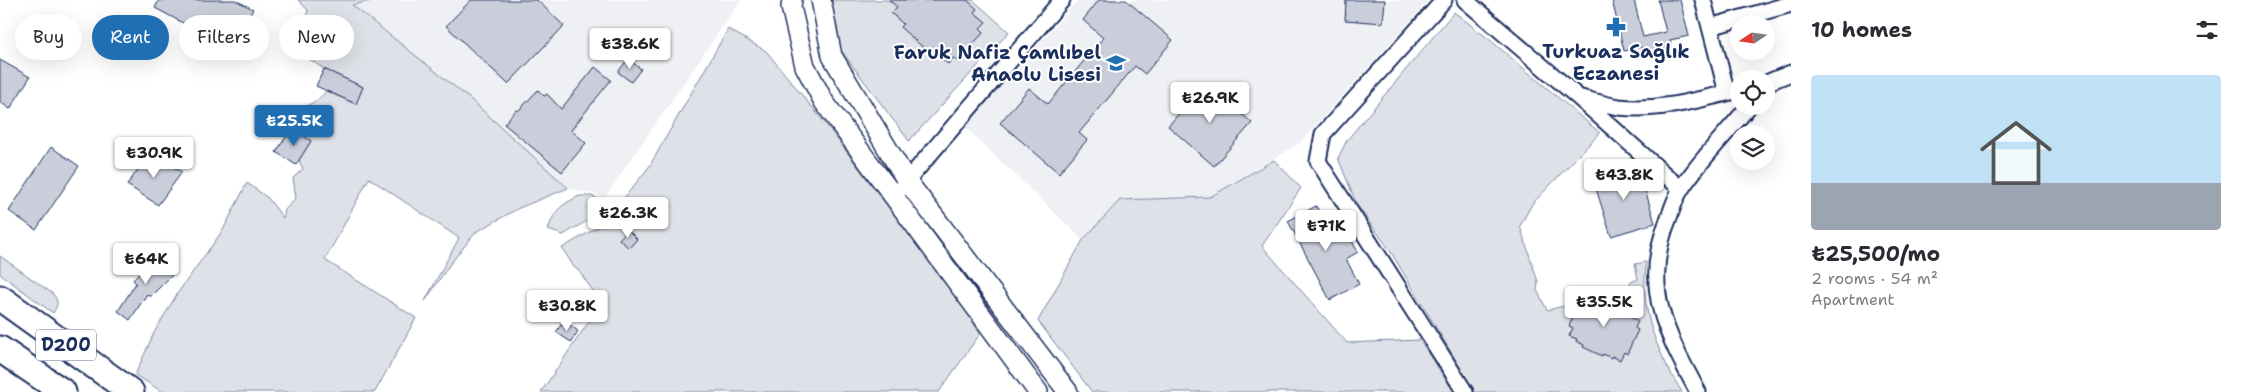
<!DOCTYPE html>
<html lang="en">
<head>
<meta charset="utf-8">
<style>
  body { margin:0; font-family:"Shantell Sans",sans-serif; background:#f2f2f3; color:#2b2b33; height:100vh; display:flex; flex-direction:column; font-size:19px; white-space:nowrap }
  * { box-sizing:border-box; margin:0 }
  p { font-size:16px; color:#7c7c81 }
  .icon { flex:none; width:28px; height:28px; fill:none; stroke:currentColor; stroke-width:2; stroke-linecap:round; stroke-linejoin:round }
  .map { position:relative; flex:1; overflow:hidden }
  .drawer { display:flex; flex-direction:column; background:#fff; width:450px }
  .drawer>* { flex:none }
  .hud { position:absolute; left:15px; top:15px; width:475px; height:45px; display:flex; gap:10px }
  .needle { width:32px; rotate:257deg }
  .controls { position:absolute; left:1730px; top:15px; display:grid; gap:10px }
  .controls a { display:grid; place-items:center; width:45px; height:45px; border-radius:50%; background:#fff; box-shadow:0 5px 20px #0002; font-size:25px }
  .price { position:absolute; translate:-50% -42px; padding:0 11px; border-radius:5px; background:#fff; color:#222; font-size:16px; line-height:32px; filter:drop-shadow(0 1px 2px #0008) }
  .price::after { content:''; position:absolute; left:50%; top:30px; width:15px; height:11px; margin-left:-8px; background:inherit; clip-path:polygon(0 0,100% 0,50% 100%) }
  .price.on { background:#1f6fb2; color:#fff }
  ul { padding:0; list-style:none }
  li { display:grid; align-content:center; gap:10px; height:265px; padding:0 20px }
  li span { display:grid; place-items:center; height:155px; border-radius:5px; color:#555 }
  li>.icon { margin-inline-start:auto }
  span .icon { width:90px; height:90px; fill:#fffc; stroke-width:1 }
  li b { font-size:21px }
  h2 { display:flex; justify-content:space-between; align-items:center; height:60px; padding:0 20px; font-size:21px }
  .tag { padding:0 18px; border-radius:22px; background:#fff; box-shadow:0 5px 20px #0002; font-size:18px; line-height:45px }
  .tag.on { background:#1f6fb2; color:#fff }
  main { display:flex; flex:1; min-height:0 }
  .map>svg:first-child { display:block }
</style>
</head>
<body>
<main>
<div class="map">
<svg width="1791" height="392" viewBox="0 0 1791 392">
  <rect width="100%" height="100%" fill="#fff"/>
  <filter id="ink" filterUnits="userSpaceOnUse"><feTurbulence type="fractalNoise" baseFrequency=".02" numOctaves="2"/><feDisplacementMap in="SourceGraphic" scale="10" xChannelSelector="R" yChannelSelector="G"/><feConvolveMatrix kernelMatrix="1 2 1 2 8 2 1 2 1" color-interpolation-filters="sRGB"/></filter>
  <g filter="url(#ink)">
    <path fill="#eff0f4" d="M375,0H741L605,197L568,188L470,99L351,5Z
      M1078,0H1429L1300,143L1210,197L1120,200L1083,240L965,127Z"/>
    <path fill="#dee1e7" stroke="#7c88a2" d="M298,0H375L352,5L470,99L568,188L519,208L476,232L450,264L425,301L459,238L369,178L325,260L416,318L375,392H163L135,375L154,333L177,294L223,230L247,183L268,198L283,218L285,210L296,198L293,178L303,169L299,160L311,141L292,128C297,103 315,107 326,91L355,104L363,87L324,69L302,54L299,41L308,10Z
      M831,0H973L1009,32L909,141L840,49Z
      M1454,12L1490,40L1600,133L1532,204L1520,226L1538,282L1537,290L1547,310L1625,292L1631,282L1638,279L1635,264L1646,262C1646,272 1644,283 1645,293C1647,329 1664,363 1682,392H1475L1389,249L1357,205L1338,158L1347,140Z
      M728,29L766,51L825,123L968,313L980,334L939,392H541L590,320L596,295L578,270L574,267L562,248L603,224L649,167Z
      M1274,160L1301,188L1262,246L1347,343L1420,340L1454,392H1092L1038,321L1083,240L1120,200L1210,197Z
      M579,196H592L606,203L604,211L563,235L548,230C555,209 560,206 579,196Z
      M0,256L53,294C59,302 58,305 53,313L0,274Z"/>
    <path fill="#caceda" stroke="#1b2f5e" d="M159,0H235L253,9L232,49L155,8Z
      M471,0H537L564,26L508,84L446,26Z
      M889,0H967L977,9L974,12L986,22L980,28L984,32L957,61L953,58L948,64L936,54L934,57L900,27L903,24L891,13L897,7Z
      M1099,0H1126L1173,40L1145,74L1135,66L1079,133L1087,140L1059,173L1000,123L1029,88L1048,104L1103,38L1083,20Z
      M1346,0H1385L1383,23L1345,20Z
      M1612,0H1634L1643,37L1666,32L1658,0H1680L1689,36L1670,40L1672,47L1644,54L1643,47L1624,51Z
      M628,59L641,69L631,82L618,72Z
      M0,60L30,77L10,109L0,102Z
      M595,67L611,80L571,130L586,143L562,172L504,124L516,110L518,111L538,90L544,96L547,94L561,109Z
      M324,69L363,87L356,104L316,86Z
      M1207,82L1252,123L1214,166L1168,126Z
      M292,128L311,141L296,165L276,152Z
      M51,147L79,166L36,230L9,211Z
      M150,153L182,172L158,205L127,185Z
      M1638,166L1655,223L1611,236L1593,179Z
      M1316,206L1330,232L1343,225L1358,252L1346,259L1359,284L1330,300L1288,221Z
      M628,230L637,239L629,248L619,239Z
      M158,255L175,272L150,297L147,294L130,320L118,311L136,283L133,280Z
      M1587,296L1604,302L1605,300L1624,309V311L1632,315L1630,317L1638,321L1635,328L1638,330L1627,354L1624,352L1620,360L1612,356L1611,358L1603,354L1602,356L1583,347L1584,345L1576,341L1577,339L1569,336L1573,328L1569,326L1580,302L1584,304Z
      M564,321L578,331L571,342L556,332Z"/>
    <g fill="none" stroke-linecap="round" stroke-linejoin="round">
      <defs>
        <path id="minor" d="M1444,0L1323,134L1318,161L1465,392
          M1465,0L1578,97L1681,189
          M1703,0L1727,93
          M1710,27L1791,4
          M1766,83L1791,73
          M1581,98C1593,101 1606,105 1619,107C1659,112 1700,99 1739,90
          M894,196L1062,0
          M1698,392C1666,333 1641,287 1668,220C1672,210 1675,198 1681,189C1700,160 1727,133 1749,106"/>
        <path id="tertiary" d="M792,0L791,7L805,66L824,102L1038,392
          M821,0L832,56L907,181L1068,392"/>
        <path id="trunk" d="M0,298L131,392
          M0,349L63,392"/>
      </defs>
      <use href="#minor" stroke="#1b2f5e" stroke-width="19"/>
      <use href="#tertiary" stroke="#1b2f5e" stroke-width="22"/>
      <use href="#trunk" stroke="#1b2f5e" stroke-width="29"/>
      <use href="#minor" stroke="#fff" stroke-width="15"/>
      <use href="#tertiary" stroke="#fff" stroke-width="19"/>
      <use href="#trunk" stroke="#fff" stroke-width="25"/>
    </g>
  </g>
  <defs>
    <symbol id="pharmacy-bare" viewBox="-9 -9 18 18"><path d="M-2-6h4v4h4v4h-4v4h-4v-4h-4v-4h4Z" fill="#1f6fb2" stroke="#fff" stroke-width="2.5" paint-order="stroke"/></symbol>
    <symbol id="school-bare" viewBox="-9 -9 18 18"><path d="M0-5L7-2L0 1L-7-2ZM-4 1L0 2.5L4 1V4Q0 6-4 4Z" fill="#1f6fb2" stroke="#fff" stroke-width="2.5" paint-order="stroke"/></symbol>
  </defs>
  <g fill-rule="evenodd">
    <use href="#pharmacy-bare" x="1602" y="13" width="28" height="28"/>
    <use href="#school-bare" x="1102" y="49" width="28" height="28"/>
  </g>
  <g text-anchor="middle" stroke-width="4" stroke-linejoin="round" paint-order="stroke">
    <rect fill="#fff" stroke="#5f6d8e" stroke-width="1" x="36" y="329.5" width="60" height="31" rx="4"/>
    <g font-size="18" font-weight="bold" fill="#1b2f5e">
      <text x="66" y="351">D200</text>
    </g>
    <g font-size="19" font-weight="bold" fill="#1b2f5e" stroke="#fff">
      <text x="1616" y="58">Turkuaz Sağlık<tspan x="1616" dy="22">Eczanesi</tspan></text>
      <text x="1101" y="59" text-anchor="end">Faruk Nafiz Çamlıbel<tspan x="1101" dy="22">Anaolu Lisesi</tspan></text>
    </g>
  </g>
</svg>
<div class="controls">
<a><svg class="needle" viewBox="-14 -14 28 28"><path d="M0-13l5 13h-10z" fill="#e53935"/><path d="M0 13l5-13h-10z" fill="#7c7c81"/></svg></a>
<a><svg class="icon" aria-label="locate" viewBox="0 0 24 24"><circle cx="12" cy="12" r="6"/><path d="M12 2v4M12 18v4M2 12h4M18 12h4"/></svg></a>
<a><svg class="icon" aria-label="layers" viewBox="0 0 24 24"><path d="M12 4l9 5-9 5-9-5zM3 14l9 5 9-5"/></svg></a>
</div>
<b class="price" style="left:630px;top:70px">₺38.6K</b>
<b class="price" style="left:1210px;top:124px">₺26.9K</b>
<b class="price on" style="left:294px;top:147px">₺25.5K</b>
<b class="price" style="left:154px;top:179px">₺30.9K</b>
<b class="price" style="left:1624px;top:201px">₺43.8K</b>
<b class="price" style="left:628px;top:239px">₺26.3K</b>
<b class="price" style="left:1326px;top:252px">₺71K</b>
<b class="price" style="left:146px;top:285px">₺64K</b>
<b class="price" style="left:1604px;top:328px">₺35.5K</b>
<b class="price" style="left:567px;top:332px">₺30.8K</b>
<div class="hud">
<a class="tag">Buy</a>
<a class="tag on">Rent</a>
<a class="tag">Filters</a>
<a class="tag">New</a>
</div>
</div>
<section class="drawer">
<h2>10 homes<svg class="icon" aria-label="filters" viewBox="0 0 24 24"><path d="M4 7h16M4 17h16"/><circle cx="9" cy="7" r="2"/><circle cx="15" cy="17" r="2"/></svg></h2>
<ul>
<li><span style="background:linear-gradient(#bfe0f5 70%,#9aa5b1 0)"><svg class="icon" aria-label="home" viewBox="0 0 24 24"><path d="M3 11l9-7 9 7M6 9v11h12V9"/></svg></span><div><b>₺25,500/mo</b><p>2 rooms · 54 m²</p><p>Apartment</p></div></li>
</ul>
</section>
</main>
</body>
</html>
